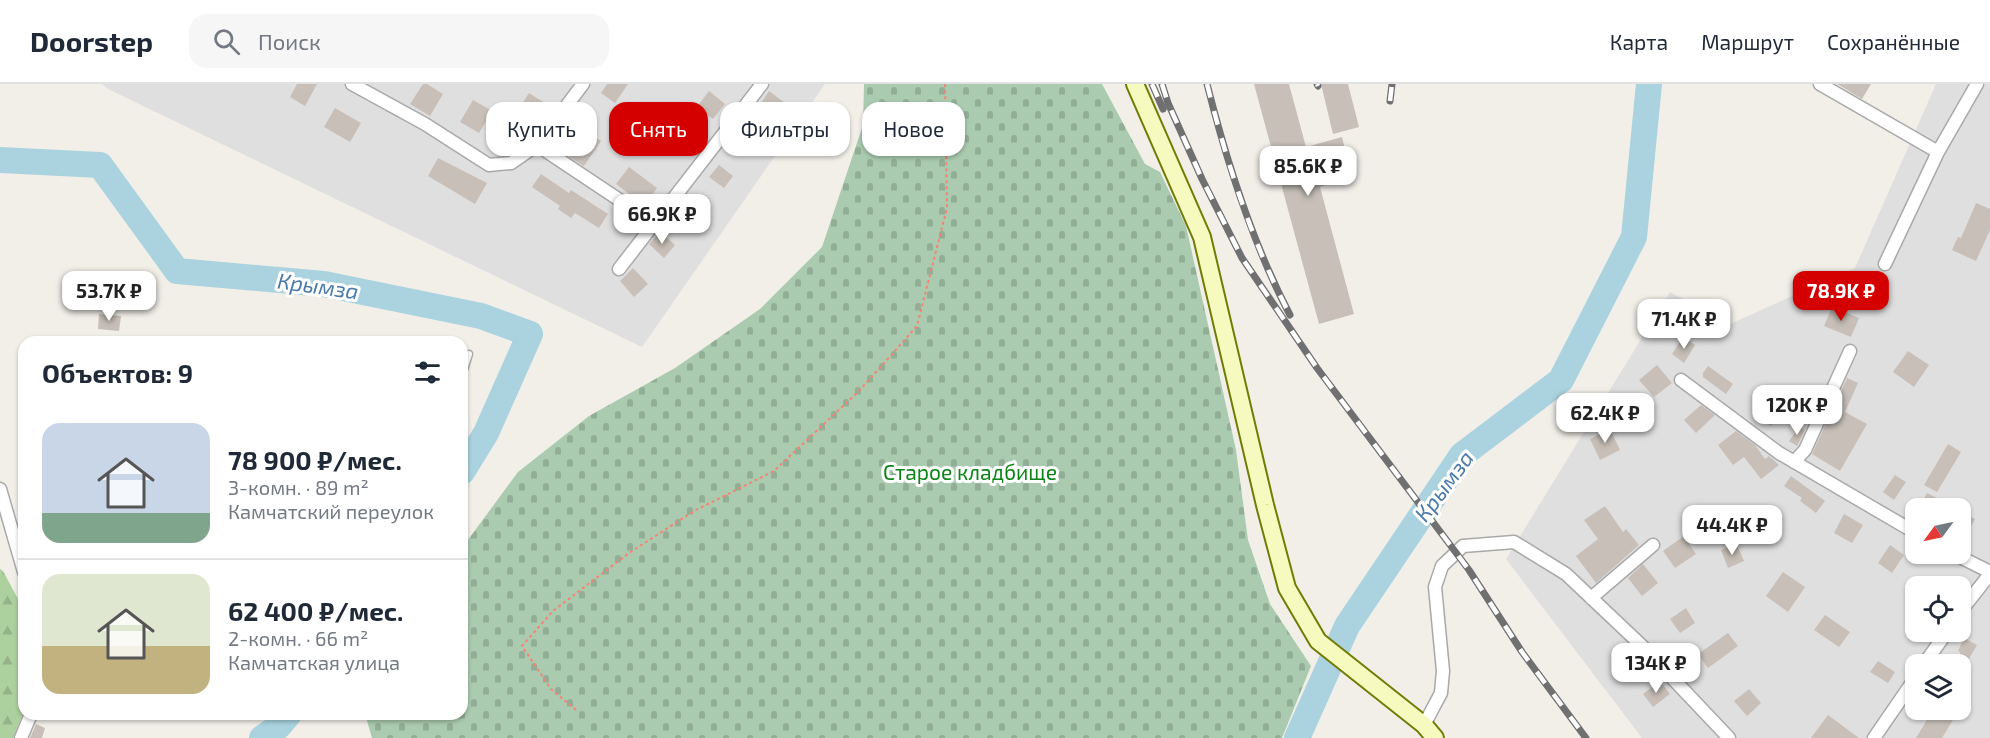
<!DOCTYPE html>
<html lang="ru">
<head>
<meta charset="utf-8">
<style>
  body { margin:0; font-family:"Exo 2",sans-serif; background:#f6f6f7; color:#1f2937; height:100vh; display:flex; flex-direction:column; font-size:22px; white-space:nowrap }
  * { box-sizing:border-box; margin:0 }
  p { font-size:20px; color:#747a83 }
  .icon { flex:none; width:33px; height:33px; fill:none; stroke:currentColor; stroke-width:2; stroke-linecap:round; stroke-linejoin:round }
  .map { position:relative; flex:1; overflow:hidden }
  .side { position:absolute; left:18px; top:252px; width:450px; height:384px; display:flex; flex-direction:column; background:#fff; border-radius:18px; box-shadow:0 2px 4px #0004 }
  .side>* { flex:none }
  .guide { position:absolute; left:486px; top:18px; width:570px; height:54px; display:flex; gap:12px }
  .needle { width:39px; rotate:237deg }
  .controls { position:absolute; left:1905px; top:414px; display:grid; gap:12px }
  .controls a { display:grid; place-items:center; width:66px; height:66px; border-radius:12px; background:#fff; box-shadow:0 2px 4px #0004; font-size:30px }
  .price { position:absolute; translate:-50% -51px; padding:0 14px; border-radius:12px; background:#fff; color:#222; font-size:20px; line-height:39px; filter:drop-shadow(0 2px 3px #0008) }
  .price::after { content:''; position:absolute; left:50%; top:36px; width:18px; height:14px; margin-left:-9px; background:inherit; clip-path:polygon(0 0,100% 0,50% 100%) }
  .price.selected { background:#d40000; color:#fff }
  ul { padding:0; list-style:none }
  li { display:flex; align-items:center; gap:18px; height:150px; padding:0 24px }
  li+li { border-top:2px solid #e0e1e3 }
  li span { display:grid; place-items:center; flex:none; width:168px; height:120px; border-radius:18px; color:#555 }
  li>.icon { margin-inline-start:auto }
  span .icon { width:72px; height:72px; fill:#fffc; stroke-width:1 }
  li b { font-size:26px }
  h2 { display:flex; justify-content:space-between; align-items:center; height:72px; padding:0 24px; font-size:26px }
  .chip { padding:0 21px; border-radius:18px; background:#fff; box-shadow:0 2px 4px #0004; font-size:21px; line-height:54px }
  .chip.selected { background:#d40000; color:#fff }
  header { display:flex; align-items:center; gap:36px; box-sizing:border-box; height:84px; padding:0 30px; background:#fff; border-bottom:2px solid #e0e1e3 }
  header strong { font-size:28px }
  nav { display:flex; gap:33px; margin-inline-start:auto; font-size:21px }
  .search { width:420px; height:54px; background:#f6f6f7; display:flex; align-items:center; gap:15px; box-sizing:border-box; padding:0 21px; border-radius:18px; color:#747a83; font-size:22px }
  .map>svg:first-child { display:block }
</style>
</head>
<body>
<header>
<strong>Doorstep</strong>
<div class="search"><svg class="icon" aria-label="search" viewBox="0 0 24 24"><circle cx="10" cy="10" r="6"/><path d="M15 15l6 6"/></svg>Поиск</div>
<nav><a>Карта</a><a>Маршрут</a><a>Сохранённые</a></nav>
</header>
<div class="map">
<svg width="1990" height="654" viewBox="0 0 1990 654">
  <defs>
    <pattern id="forest-firs" width="22" height="20" patternUnits="userSpaceOnUse" patternTransform="scale(1.5)"><rect width="22" height="20" fill="#add19e"/><path d="M5 1l3.5 6h-7zM16 11l3.5 6h-7z" fill="#95b388"/></pattern>
    <pattern id="cemetery-stones" width="16" height="16" patternUnits="userSpaceOnUse" patternTransform="scale(1.5)"><rect width="16" height="16" fill="#aacbaf"/><path d="M2 7V4a2 2 0 0 1 4 0v3zM10 15v-3a2 2 0 0 1 4 0v3z" fill="#92ae96"/></pattern>
  </defs>
  <rect width="100%" height="100%" fill="#f2efe9"/>
  <path fill="#e0dfdf" fill-rule="evenodd" d="M102,0H825L642,263L108,5Z
    M1936,0H1990V654H1642L1506,475L1670,208L1730,240L1855,184ZM1916,424H1960V470H1916ZM1916,502H1960V548H1916ZM1916,580H1960V626H1916Z"/>
  <path fill="url(#forest-firs)" d="M0,485L3,487L24,526V627L13,654H0Z"/>
  <path fill="url(#cemetery-stones)" d="M864,0H1102L1145,80L1160,88L1186,142L1236,366L1248,456L1270,520L1311,582L1282,654H372L365,630H462V464L518,388L589,332L675,284L760,225L822,163L863,41Z"/>
  <g fill="none" stroke-linecap="round" stroke-linejoin="round">
    <path stroke="#aad3df" stroke-width="26" d="M0,76L100,81L177,187L324,200L481,232L530,250L486,349L462,388
      M262,654L279,642L289,630
      M1297,654L1347,542L1462,371L1561,296L1634,153L1649,0"/>
  </g>
  <path fill="#c7bfb8" d="M297,0H317L305,22L290,13Z
    M423,0H427L443,10L430,32L410,20Z
    M607,0H628L615,19L601,9Z
    M1254,0H1289L1306,63L1342,53L1352,94L1320,103L1354,230L1319,240Z
    M1321,0H1348L1359,43L1333,50Z
    M1837,0H1871L1862,15Z
    M709,7L725,20L713,35L697,23Z
    M769,7L785,19L782,22L787,26L759,66L741,53L760,27L757,25Z
    M529,9L548,21L539,35L520,23Z
    M473,16L492,27L479,49L460,38Z
    M335,24L361,39L350,58L324,43Z
    M578,41L601,57L584,82L560,67Z
    M680,41L698,54L687,68L670,55Z
    M438,74L487,99L475,120L428,92Z
    M719,81L733,92L724,104L709,93Z
    M629,83L657,104L644,121L616,100Z
    M541,90L569,109L571,106L608,130L599,144L575,129L571,134L558,125L560,122L532,103Z
    M692,114L705,126L691,143L678,132Z
    M1976,119L1990,125V146L1976,177L1952,166L1958,153L1961,154Z
    M660,148L675,161L664,174L649,160Z
    M633,184L648,200L634,213L620,197Z
    M1832,223L1859,234L1851,253L1824,242Z
    M99,230L121,232L119,247L98,245Z
    M1683,253L1695,261L1684,279L1672,270Z
    M1908,267L1929,281L1914,303L1893,288Z
    M1657,281L1672,299L1654,313L1639,296Z
    M1708,282L1733,300L1726,310L1703,293V289Z
    M1847,294L1858,299L1845,328L1867,340L1840,387L1812,370Z
    M1770,316L1783,325L1771,342L1758,333Z
    M1701,321L1715,331L1696,349L1684,336Z
    M1800,342L1805,346L1797,362L1789,357Z
    M1610,345L1620,366L1600,376L1590,355Z
    M1736,347L1755,361L1765,375L1769,372L1779,381L1761,395L1744,373L1733,381L1718,361Z
    M1948,360L1961,368L1937,408L1924,401Z
    M1895,391L1906,398L1894,416L1883,408Z
    M1791,392L1825,417L1816,429L1800,417L1802,414L1784,402Z
    M1927,409L1957,424H1919Z
    M1605,422L1623,448L1626,445L1639,461L1596,499L1576,472L1598,455L1584,436Z
    M1960,428L1975,435L1960,462Z
    M1844,430L1863,441L1852,459L1834,449Z
    M1684,452L1696,470L1675,484L1663,467Z
    M1736,459L1744,477L1728,484L1721,466Z
    M1890,461L1904,471L1892,489L1878,479Z
    M1643,480L1658,499L1642,512L1628,494Z
    M1783,488L1805,503L1788,528L1766,512Z
    M1686,524L1695,539L1680,549L1670,535Z
    M1825,531L1850,548L1839,563L1814,546Z
    M1728,549L1738,562L1708,584L1698,570Z
    M1964,554L1977,561L1960,590V568L1958,567Z
    M1878,577L1895,588L1888,599L1870,588Z
    M1660,597L1670,610L1653,623L1643,610Z
    M1749,605L1761,619L1747,632L1734,617Z
    M1933,626H1959L1942,654H1916Z
    M1828,631L1859,654H1811Z
    M36,640L45,644L42,654H30Z"/>
  <g fill="none" stroke-linecap="round" stroke-linejoin="round">
    <defs>
      <path id="lane" d="M462,292L469,270"/>
      <path id="street" d="M352,0L425,40L489,81L511,79L537,61L583,0
        M1820,0L1938,68
        M537,61L654,139
        M1885,180L1938,68L1977,0
        M619,185L762,0
        M1681,296L1779,369L1916,449
        M1794,378L1805,366L1850,267
        M0,405L24,488
        M1954,470L1990,488
        M1591,514L1653,461
        M1960,528L1990,490
        M1924,580L1947,548
        M1424,641L1441,609L1443,587L1435,503L1442,482L1463,462L1514,458L1566,490L1640,560L1729,654
        M21,654L31,630
        M1874,654L1916,593"/>
      <path id="secondary" d="M1135,0L1202,153L1265,421L1287,504L1318,557L1424,641L1435,654"/>
    </defs>
    <use href="#lane" stroke="#a9a9a9" stroke-width="9"/>
    <use href="#street" stroke="#a9a9a9" stroke-width="15"/>
    <use href="#secondary" stroke="#707d05" stroke-width="20"/>
    <path stroke="#fa8072" stroke-width="2" stroke-dasharray="3 3" stroke-linecap="butt" d="M576,626L551,605L522,562L553,527L629,469L694,427L774,387L860,306L917,242L947,124L945,0"/>
    <use href="#lane" stroke="#fff" stroke-width="6"/>
    <use href="#street" stroke="#fff" stroke-width="12"/>
    <use href="#secondary" stroke="#f7fabf" stroke-width="16"/>
    <defs>
      <path id="rail" d="M1152,0L1163,25
        M1162,0L1168,19L1202,95L1242,174L1317,284L1469,486L1522,568L1586,654
        M1207,0C1227,79 1252,159 1290,231
        M1317,0L1318,2
        M1390,17L1392,0"/>
    </defs>
    <use href="#rail" stroke="#707070" stroke-width="7"/>
    <use href="#rail" stroke="#fff" stroke-width="4.5" stroke-dasharray="14" stroke-linecap="butt"/>
  </g>
  <g text-anchor="middle" stroke-width="6" stroke-linejoin="round" paint-order="stroke">
    <g font-size="21" fill="#0c8416" stroke="#fff">
      <text x="970" y="396">Старое кладбище</text>
    </g>
    <g font-size="22" font-style="italic" fill="#4a7aab" stroke="#fff">
      <text transform="translate(318 202) rotate(8)" y="8">Крымза</text>
      <text transform="translate(1444 402) rotate(-53)" y="8">Крымза</text>
    </g>
  </g>
</svg>
<div class="controls">
<a><svg class="needle" viewBox="-14 -14 28 28"><path d="M0-13l5 13h-10z" fill="#e53935"/><path d="M0 13l5-13h-10z" fill="#747a83"/></svg></a>
<a><svg class="icon" aria-label="locate" viewBox="0 0 24 24"><circle cx="12" cy="12" r="6"/><path d="M12 2v4M12 18v4M2 12h4M18 12h4"/></svg></a>
<a><svg class="icon" aria-label="layers" viewBox="0 0 24 24"><path d="M12 4l9 5-9 5-9-5zM3 14l9 5 9-5"/></svg></a>
</div>
<b class="price" style="left:1308px;top:113px">85.6K ₽</b>
<b class="price" style="left:662px;top:161px">66.9K ₽</b>
<b class="price" style="left:109px;top:238px">53.7K ₽</b>
<b class="price selected" style="left:1841px;top:238px">78.9K ₽</b>
<b class="price" style="left:1684px;top:266px">71.4K ₽</b>
<b class="price" style="left:1797px;top:352px">120K ₽</b>
<b class="price" style="left:1605px;top:360px">62.4K ₽</b>
<b class="price" style="left:1732px;top:472px">44.4K ₽</b>
<b class="price" style="left:1656px;top:610px">134K ₽</b>
<div class="guide">
<a class="chip">Купить</a>
<a class="chip selected">Снять</a>
<a class="chip">Фильтры</a>
<a class="chip">Новое</a>
</div>
<section class="side">
<h2>Объектов: 9<svg class="icon" aria-label="filters" viewBox="0 0 24 24"><path d="M4 7h16M4 17h16"/><circle cx="9" cy="7" r="2"/><circle cx="15" cy="17" r="2"/></svg></h2>
<ul>
<li><span style="background:linear-gradient(#c9d6e8 75%,#7fa58c 0)"><svg class="icon" aria-label="home" viewBox="0 0 24 24"><path d="M3 11l9-7 9 7M6 9v11h12V9"/></svg></span><div><b>78 900 ₽/мес.</b><p>3-комн. · 89 m²</p><p>Камчатский переулок</p></div></li>
<li><span style="background:linear-gradient(#dfe7d0 60%,#c2b280 0)"><svg class="icon" aria-label="home" viewBox="0 0 24 24"><path d="M3 11l9-7 9 7M6 9v11h12V9"/></svg></span><div><b>62 400 ₽/мес.</b><p>2-комн. · 66 m²</p><p>Камчатская улица</p></div></li>
</ul>
</section>
</div>
</body>
</html>
